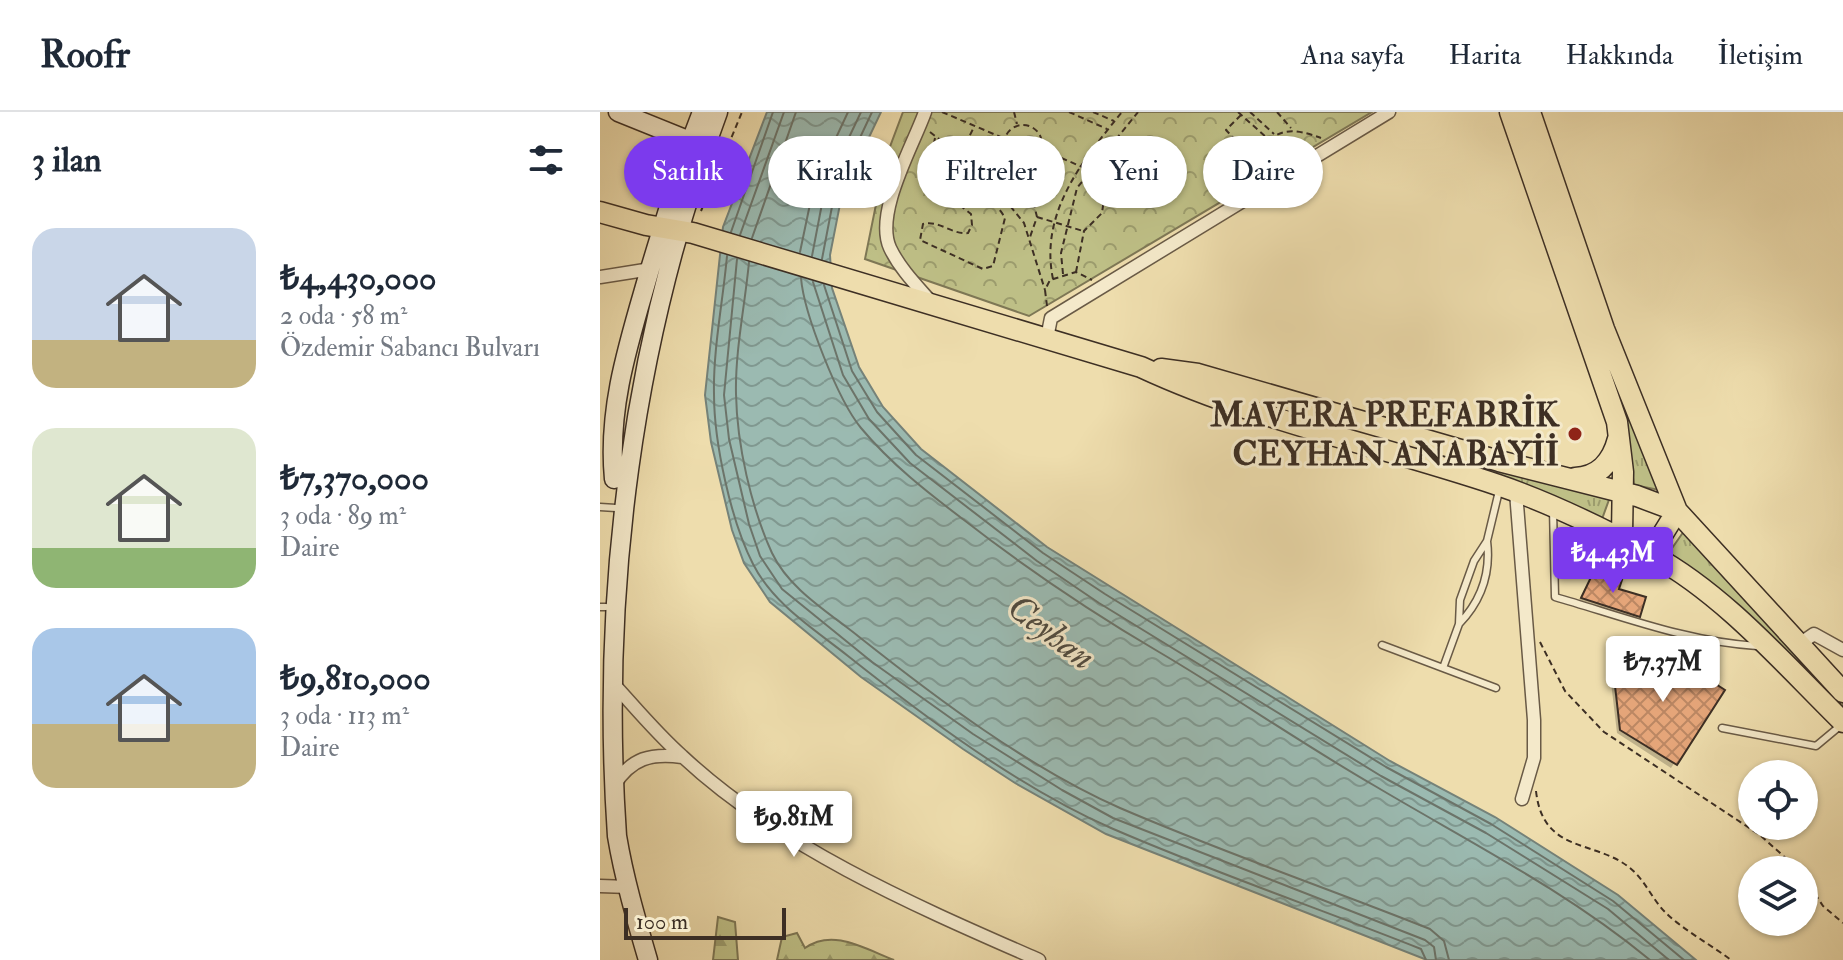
<!DOCTYPE html>
<html lang="tr">
<head>
<meta charset="utf-8">
<style>
  body { margin:0; font-family:"IM FELL Double Pica",serif; background:#f2f2f3; color:#1f2937; height:100vh; display:flex; flex-direction:column; font-size:30px; white-space:nowrap }
  * { box-sizing:border-box; margin:0 }
  p { font-size:26px; color:#747a83 }
  .icon { flex:none; width:44px; height:44px; fill:none; stroke:currentColor; stroke-width:2; stroke-linecap:round; stroke-linejoin:round }
  .map { position:relative; flex:1; overflow:hidden }
  .sheet { display:flex; flex-direction:column; background:#fff; width:600px }
  .sheet>* { flex:none }
  .top-card { position:absolute; left:24px; top:24px; width:760px; height:72px; display:flex; gap:16px }
  .buttons { position:absolute; left:1138px; top:648px; display:grid; gap:16px }
  .buttons a { display:grid; place-items:center; width:80px; height:80px; border-radius:50%; background:#fff; box-shadow:0 2px 6px #0004; font-size:40px }
  .scale { position:absolute; left:24px; bottom:20px; width:162px; box-sizing:border-box; padding-left:8px; border:4px solid #3d2f24; border-top:0; font-size:22px; line-height:28px; white-space:nowrap; color:#3d2f24; -webkit-text-stroke:6px #f4e9ca; paint-order:stroke }
  .price { position:absolute; translate:-50% -68px; padding:0 18px; border-radius:8px; background:#fff; color:#222; font-size:26px; line-height:52px; filter:drop-shadow(0 2px 4px #0008) }
  .price::after { content:''; position:absolute; left:50%; top:48px; width:24px; height:18px; margin-left:-12px; background:inherit; clip-path:polygon(0 0,100% 0,50% 100%) }
  .price.selected { background:#7c3aed; color:#fff }
  ul { padding:0; list-style:none }
  li { display:flex; align-items:center; gap:24px; height:200px; padding:0 32px }
  li span { display:grid; place-items:center; flex:none; width:224px; height:160px; border-radius:24px; color:#555 }
  li>.icon { margin-inline-start:auto }
  span .icon { width:96px; height:96px; fill:#fffc; stroke-width:1 }
  li b { font-size:34px }
  h2 { display:flex; justify-content:space-between; align-items:center; height:96px; padding:0 32px; font-size:34px }
  .tag { padding:0 28px; border-radius:36px; background:#fff; box-shadow:0 2px 6px #0004; font-size:28px; line-height:72px }
  .tag.selected { background:#7c3aed; color:#fff }
  header { display:flex; align-items:center; gap:48px; box-sizing:border-box; height:112px; padding:0 40px; background:#fff; border-bottom:2px solid #e0e1e3 }
  header strong { font-size:38px }
  nav { display:flex; gap:44px; margin-inline-start:auto; font-size:28px }
  main { display:flex; flex:1; min-height:0 }
  .map>svg:first-child { display:block }
</style>
</head>
<body>
<header>
<strong>Roofr</strong>
<nav><a>Ana sayfa</a><a>Harita</a><a>Hakkında</a><a>İletişim</a></nav>
</header>
<main>
<section class="sheet">
<h2>3 ilan<svg class="icon" aria-label="filters" viewBox="0 0 24 24"><path d="M4 7h16M4 17h16"/><circle cx="9" cy="7" r="2"/><circle cx="15" cy="17" r="2"/></svg></h2>
<ul>
<li><span style="background:linear-gradient(#c9d6e8 70%,#c2b280 0)"><svg class="icon" aria-label="home" viewBox="0 0 24 24"><path d="M3 11l9-7 9 7M6 9v11h12V9"/></svg></span><div><b>₺4,430,000</b><p>2 oda · 58 m²</p><p>Özdemir Sabancı Bulvarı</p></div></li>
<li><span style="background:linear-gradient(#dfe7d0 75%,#8fb573 0)"><svg class="icon" aria-label="home" viewBox="0 0 24 24"><path d="M3 11l9-7 9 7M6 9v11h12V9"/></svg></span><div><b>₺7,370,000</b><p>3 oda · 89 m²</p><p>Daire</p></div></li>
<li><span style="background:linear-gradient(#a9c7e8 60%,#c2b280 0)"><svg class="icon" aria-label="home" viewBox="0 0 24 24"><path d="M3 11l9-7 9 7M6 9v11h12V9"/></svg></span><div><b>₺9,810,000</b><p>3 oda · 113 m²</p><p>Daire</p></div></li>
</ul>
</section>
<div class="map">
<svg width="1243" height="848" viewBox="0 0 1243 848">
  <defs>
    <pattern id="grass-tufts" width="24" height="20" patternUnits="userSpaceOnUse" patternTransform="scale(2)"><rect width="24" height="20" fill="#bebf86"/><path d="M3 7l-1-3M5 7V3M7 7l1-3M15 17l-1-3M17 17v-4M19 17l1-3" fill="none" stroke="#9c9c6d"/></pattern>
    <pattern id="forest-firs" width="22" height="20" patternUnits="userSpaceOnUse" patternTransform="scale(2)"><rect width="22" height="20" fill="#bebf86"/><path d="M5 1l3.5 6h-7zM16 11l3.5 6h-7z" fill="#9c9c6d"/></pattern>
    <pattern id="park-crowns" width="20" height="18" patternUnits="userSpaceOnUse" patternTransform="scale(2)"><rect width="20" height="18" fill="#bebf86"/><path d="M2 6a3 3 0 1 1 6 0M12 15a3 3 0 1 1 6 0" fill="none" stroke="#9c9c6d"/></pattern>
    <pattern id="water-waves" width="16" height="10" patternUnits="userSpaceOnUse" patternTransform="scale(2)"><rect width="16" height="10" fill="#9bbab1"/><path d="M0 5q4-4 8 0t8 0" fill="none" stroke="#809890"/></pattern>
    <pattern id="building-cross-hatch" width="8" height="8" patternUnits="userSpaceOnUse" patternTransform="scale(2)"><rect width="8" height="8" fill="#e5a579"/><path d="M0 0l8 8M0 8l8-8" fill="none" stroke="#bb8763"/></pattern>
  </defs>
  <rect width="100%" height="100%" fill="#eeddad"/>
  <filter id="stains"><feTurbulence type="fractalNoise" baseFrequency=".0025" numOctaves="4"/><feColorMatrix values="0 0 0 0 .2 0 0 0 0 .09 0 0 0 0 .02 0 0 0 .5 -.17"/></filter>
  <radialGradient id="worn" r=".72"><stop offset=".6" stop-color="#630" stop-opacity="0"/><stop offset="1" stop-color="#630" stop-opacity=".3"/></radialGradient>
  <path fill="url(#grass-tufts)" stroke="#7e7755" stroke-width="2" d="M589,267L1010,385L1002,407L588,272Z
    M1022,287L1064,379L1034,373Z
    M1084,419L1243,590V596L1181,536L1068,442Z"/>
  <path fill="url(#forest-firs)" stroke="#7e7755" stroke-width="2" d="M118,805L135,810L138,848H113Z
    M197,821L205,836C233,816 265,837 294,848H177L182,825Z"/>
  <path fill="url(#park-crowns)" stroke="#7e7755" stroke-width="2" d="M303,0H772L429,204L265,147L285,48Z"/>
  <path fill="url(#water-waves)" stroke="#758279" stroke-width="2" d="M167,0H281L242,82L230,143L232,176L259,255L283,295L321,337L447,435L790,649L895,705L1018,783L1096,848H827L506,722L415,671L363,637L261,565L170,490L144,451L132,418L111,330L105,283L123,115Z"/>
  <path fill="#0003" d="M994,461L1038,504L1033,509L977,492Z
    M1020,547L1047,557L1087,562L1122,578L1071,656L1017,621L1010,562Z"/>
  <g fill="none" stroke-linecap="round" stroke-linejoin="round">
    <path stroke="#6c746a" stroke-width="2" d="M131,120L173,0
      M140,123L184,0
      M152,126L196,0
      M200,140L214,73L248,0
      M127,144C123,189 113,237 114,282C114,331 131,409 153,452C173,492 214,517 248,544C326,606 420,676 511,716C612,760 718,796 821,837L826,848
      M212,144L225,76L261,0
      M137,147L124,283L129,327L149,412L160,444L182,477L272,550L373,622L462,678L513,706L825,828L834,835L836,848
      M222,147L235,79L272,0
      M149,150C145,193 135,239 136,282C137,333 151,395 172,441C189,477 228,500 258,524C336,586 429,656 520,696C622,740 727,776 830,817L844,829L849,848
      M201,166C204,202 238,288 261,316C291,352 327,380 364,408C427,457 491,500 559,540C632,583 702,632 775,674C869,730 965,778 1050,848
      M213,170L243,263L269,307L310,351L437,449L499,491L781,664L886,721L1008,797L1069,848
      M224,173L252,259L277,300L316,343L443,441L505,482L786,655L891,712L1013,789L1084,848"/>
  </g>
  <path fill="url(#building-cross-hatch)" stroke="#3d2f24" stroke-width="2" d="M994,459L1022,468L1019,477L1046,485L1040,505L981,486Z
    M1024,540L1048,556L1057,541L1088,560L1091,556L1125,578L1077,653L1020,618L1013,556Z"/>
  <g fill="none" stroke-linecap="round" stroke-linejoin="round">
    <defs>
      <path id="lane" d="M0,395L16,396
        M953,397L955,485C1021,504 1088,530 1157,534
        M0,495H6
        M859,512C882,488 891,461 887,429
        M782,533L896,576
        M843,556L859,512L860,488L874,449L887,429L899,379
        M1122,616L1216,634L1240,614"/>
      <path id="street" d="M325,0C313,34 274,101 290,136C300,157 317,174 332,191
        M0,165L51,157
        M447,226L451,206L789,0
        M916,380L934,608V646L922,687
        M1198,533L1214,522L1243,538
        M11,569C34,594 56,621 82,644C180,736 318,795 439,848
        M14,673C32,646 50,641 82,645
        M0,774L29,775"/>
      <path id="secondary" d="M18,0L90,29
        M14,367C7,294 30,227 50,157C66,104 82,51 102,0
        M48,848C36,807 24,766 17,724C0,479 33,229 118,0"/>
      <path id="primary" d="M910,0L1017,310L1023,360L1022,423L1034,434L1056,433L1077,399
        M930,0L1004,217L1077,399L1243,580
        M0,100L46,113L93,121L541,255C655,308 779,333 898,373C951,391 1002,416 1052,443C1125,483 1184,552 1243,610
        M561,257L598,262L899,349L1037,384L1077,399
        M975,366C999,365 1012,350 1018,327"/>
    </defs>
    <use href="#lane" stroke="#695a46" stroke-width="9"/>
    <use href="#street" stroke="#695a46" stroke-width="15"/>
    <use href="#secondary" stroke="#3d2f24" stroke-width="21"/>
    <use href="#primary" stroke="#3d2f24" stroke-width="23"/>
    <path stroke="#3d2f24" stroke-width="2" stroke-dasharray="6 4" stroke-linecap="butt" d="M342,0L403,26
      M414,0L417,12
      M469,0L507,17
      M493,0L514,9
      M638,0L667,26
      M650,0L674,22
      M677,0L691,16
      M641,3L626,18L655,49
      M404 32a19 19 0 1 1 38 0a19 19 0 1 1-38 0Z
      M330,20L384,62L424,111L445,178
      M514,37L540,52L515,92L486,78Z
      M443,38L496,61
      M361,41L374,15
      M330,51L335,26
      M424,51L437,105L430,125
      M352,63C370,69 396,89 405,106L393,154L383,157L320,128L323,112C340,108 352,123 368,121L372,113L371,102L344,81L341,73Z
      M659,64V38C678,15 694,16 721,26
      M380,80L384,63
      M101,99L142,0
      M437,105L483,119
      M476,160L484,119L502,101L504,87
      M463,162L461,141L477,76L538,0
      M453,167C439,100 484,47 522,0
      M447,194L445,178L450,168L476,160L492,168
      M940,530L965,579L1004,620L1160,723L1199,758
      M936,679C943,742 994,727 1030,756C1045,768 1052,787 1065,800C1083,818 1110,832 1131,848
      M1204,765L1223,794L1243,811"/>
    <use href="#lane" stroke="#f4e9ca" stroke-width="6"/>
    <use href="#street" stroke="#f4e9ca" stroke-width="12"/>
    <use href="#secondary" stroke="#f4e9ca" stroke-width="18"/>
    <use href="#primary" stroke="#eeddad" stroke-width="20"/>
  </g>
  <circle fill="#8f2418" stroke="#f4e9ca" stroke-width="3" cx="975" cy="322" r="8"/>
  <g text-anchor="middle" stroke-width="6" stroke-linejoin="round" paint-order="stroke">
    <g font-size="34" font-weight="bold" fill="#3d2f24" stroke="#f4e9ca" text-anchor="end">
      <text x="959" y="314">MAVERA PREFABRİK<tspan x="959" dy="39">CEYHAN ANABAYİİ</tspan></text>
    </g>
    <g font-size="36" font-style="italic" fill="#504b40" stroke="#f4e9ca">
      <text transform="translate(452 519) rotate(37)" y="13">Ceyhan</text>
    </g>
  </g>
  <rect width="100%" height="100%" filter="url(#stains)"/>
  <rect width="100%" height="100%" fill="url(#worn)"/>
</svg>
<div class="buttons">
<a><svg class="icon" aria-label="locate" viewBox="0 0 24 24"><circle cx="12" cy="12" r="6"/><path d="M12 2v4M12 18v4M2 12h4M18 12h4"/></svg></a>
<a><svg class="icon" aria-label="layers" viewBox="0 0 24 24"><path d="M12 4l9 5-9 5-9-5zM3 14l9 5 9-5"/></svg></a>
</div>
<div class="scale">100 m</div>
<b class="price selected" style="left:1013px;top:483px">₺4.43M</b>
<b class="price" style="left:1063px;top:592px">₺7.37M</b>
<b class="price" style="left:194px;top:747px">₺9.81M</b>
<div class="top-card">
<a class="tag selected">Satılık</a>
<a class="tag">Kiralık</a>
<a class="tag">Filtreler</a>
<a class="tag">Yeni</a>
<a class="tag">Daire</a>
</div>
</div>
</main>
</body>
</html>
